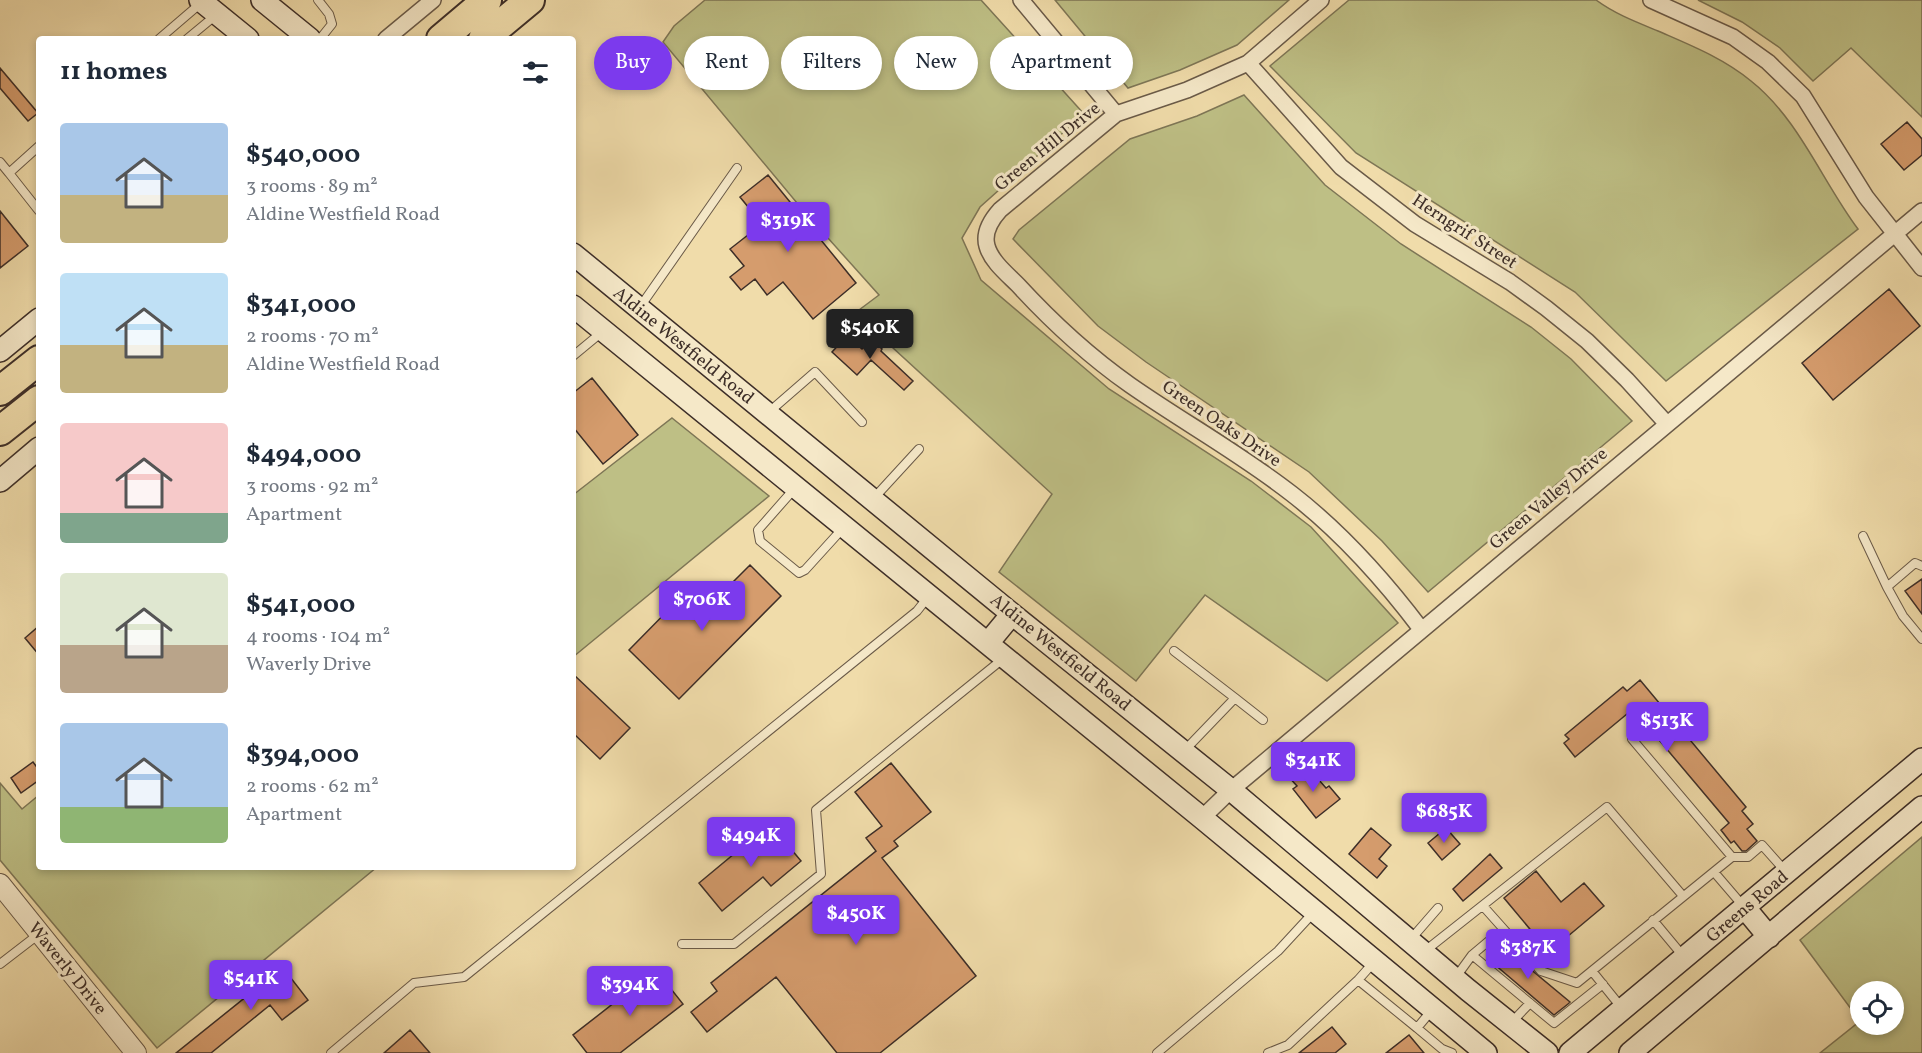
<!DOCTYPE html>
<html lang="en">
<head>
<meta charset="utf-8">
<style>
  body { margin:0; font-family:Vollkorn,serif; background:#f2f2f3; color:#1f2937; height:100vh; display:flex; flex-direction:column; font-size:22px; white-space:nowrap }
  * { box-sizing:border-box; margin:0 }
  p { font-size:20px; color:#747a83 }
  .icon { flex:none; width:33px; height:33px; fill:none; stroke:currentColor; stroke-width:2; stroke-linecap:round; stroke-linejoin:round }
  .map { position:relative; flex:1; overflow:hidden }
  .side { position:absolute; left:36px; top:36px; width:540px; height:834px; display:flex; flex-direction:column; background:#fff; border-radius:6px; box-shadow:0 3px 9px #0003 }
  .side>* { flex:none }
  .hud { position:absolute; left:594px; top:36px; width:570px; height:54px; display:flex; gap:12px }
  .buttons { position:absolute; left:1850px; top:981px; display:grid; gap:12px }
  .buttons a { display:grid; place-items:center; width:54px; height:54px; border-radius:50%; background:#fff; box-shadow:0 3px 9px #0003; font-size:30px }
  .price { position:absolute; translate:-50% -51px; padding:0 14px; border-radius:6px; background:#7c3aed; color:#fff; font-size:20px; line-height:39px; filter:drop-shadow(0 2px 3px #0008) }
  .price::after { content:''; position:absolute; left:50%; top:36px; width:18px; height:14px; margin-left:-9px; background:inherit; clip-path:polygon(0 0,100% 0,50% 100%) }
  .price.current { background:#222; color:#fff }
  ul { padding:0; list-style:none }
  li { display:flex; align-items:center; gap:18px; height:150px; padding:0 24px }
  li span { display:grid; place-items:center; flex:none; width:168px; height:120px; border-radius:6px; color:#555 }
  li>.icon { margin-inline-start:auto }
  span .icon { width:72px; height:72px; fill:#fffc; stroke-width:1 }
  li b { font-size:26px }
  h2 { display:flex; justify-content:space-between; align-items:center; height:72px; padding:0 24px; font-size:26px }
  .tag { padding:0 21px; border-radius:27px; background:#fff; box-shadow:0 3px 9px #0003; font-size:21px; line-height:54px }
  .tag.current { background:#7c3aed; color:#fff }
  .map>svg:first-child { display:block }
</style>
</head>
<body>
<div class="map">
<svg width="1922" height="1053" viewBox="0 0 1922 1053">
  <rect width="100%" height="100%" fill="#f0dcaa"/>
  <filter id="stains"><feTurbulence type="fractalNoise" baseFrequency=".00333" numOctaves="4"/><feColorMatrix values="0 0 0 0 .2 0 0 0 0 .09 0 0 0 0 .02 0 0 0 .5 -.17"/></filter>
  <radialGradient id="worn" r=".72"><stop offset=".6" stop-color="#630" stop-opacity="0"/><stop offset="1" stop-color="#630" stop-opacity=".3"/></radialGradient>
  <path fill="#bebf85" stroke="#7e7656" stroke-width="1.5" fill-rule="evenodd" d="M705,0H981L1084,114L980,207L962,238L981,280L1109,389L1251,481L1311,527L1398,623L1327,681L1205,595L1136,681L999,572L1052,494L855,313L879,295L802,209L663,42L674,26Z
    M1055,0H1289L1237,45L1180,70L1128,88Z
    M1349,0H1596C1615,14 1636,22 1658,31C1690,45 1723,58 1751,81C1799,119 1822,181 1858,229L1666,381L1575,292L1356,153L1270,66Z
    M1698,0H1922V117L1851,48L1813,81L1780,48L1742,22Z
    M1244,95L1325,185L1401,244L1531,327L1571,359L1632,421L1428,592L1382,541L1309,472L1146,362L1098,326L1013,239L1019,230L1130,139L1197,116Z
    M672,418L769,496L573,657V495Z
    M0,783L22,809L39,795V867H377L157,1048L0,860Z
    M1922,837V1053H1820L1860,1021L1800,940ZM1860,992H1893V1024H1860Z"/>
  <path fill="#d59c6d" stroke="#3d2e28" stroke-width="1.5" d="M0,68L38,113L28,121L0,88Z
    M1907,122L1922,139V155L1904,170L1881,144Z
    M768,175L856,283L813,319L783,282L767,295L755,279L741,290L730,277L744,266L730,249L762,224L740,197Z
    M0,211L28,246L0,268Z
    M1889,289L1920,326L1833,400L1802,363Z
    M847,336L862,349L872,339L882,349L881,351L913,381L904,390L871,360L857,375L832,352Z
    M592,378L638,435L603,464L573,427V393Z
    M750,565L781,596L679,699L629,650L688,590L714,615L733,596L726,589Z
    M1922,579V614L1905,591Z
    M39,626V655L25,638Z
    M573,674L630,728L600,759L573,733Z
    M1640,680L1746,807L1742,811L1753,824L1747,829L1757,841L1746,851H1742L1734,841L1731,843L1721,830L1729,823L1633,709L1575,757L1564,743L1569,739L1565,735L1623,687L1627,691Z
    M33,762L39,770V780L21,793L11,778Z
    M891,763L931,812L894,841L898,846L882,858L976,976L880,1053H837L776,977L707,1032L691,1012L717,991L711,983L876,851L866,838L882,826L855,792Z
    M1298,765L1314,784L1319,780L1326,788L1329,786L1340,799L1316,818L1293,789L1297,786L1287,775Z
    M770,824L801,861L771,886L763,877L722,911L699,883Z
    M1371,828L1391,845L1379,859L1387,866L1377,878L1349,854Z
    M1446,828L1460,844L1442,860L1428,843Z
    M1490,854L1502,868L1463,901L1453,889Z
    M1536,871L1561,902L1584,883L1604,906L1549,952L1504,898Z
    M1499,943L1570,1002L1568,1004L1554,1015L1487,958Z
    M280,964L308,1000L282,1020L270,1005L211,1053H176L257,988L254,985Z
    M656,970L683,1004L620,1053H587L573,1035Z
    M1332,1027L1346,1044L1335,1053H1299Z
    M410,1030L430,1053H384Z
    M1409,1035L1424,1053H1386Z"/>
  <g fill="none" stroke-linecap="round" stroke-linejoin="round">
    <defs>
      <path id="service" d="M318,0L329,14L332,24L320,39
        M159,39L201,3
        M187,39L216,15
        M39,146L9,173L39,211
        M0,162L9,173
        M640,307L737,168
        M573,356L602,332
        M769,412L815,372L862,422
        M795,488L758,530L760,541L799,573L805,570L844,527
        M874,498L919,449
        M1863,536L1887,587
        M1922,566L1915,563L1887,587L1903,616L1922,639
        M1174,651L1235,698L1185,750
        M1235,698L1263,720
        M1632,739L1732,857
        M1714,872L1744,907
        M1483,906L1541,971L1577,983L1732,857H1748L1762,845L1786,872
        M1653,920L1683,956
        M1411,939L1438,908
        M682,944H734L821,874L816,810L1004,658
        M1425,951L1607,807L1683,896
        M1472,955L1554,1023L1603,984
        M0,964L39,934
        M1592,971L1621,1007
        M1456,977L1472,955L1503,929
        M1358,980L1417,1028L1432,1010
        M1511,1023L1530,1003
        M1417,1028L1442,1049L1452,1053
        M331,1053L414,983L464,977L917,611L928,597
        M1157,1053L1278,951L1314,912
        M1268,1053L1288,1045L1358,980L1374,962"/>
      <path id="minor" d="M1021,0L1116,114
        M1321,0L1248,63L1187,90L1116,114L1000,210C991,220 983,232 987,246C991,261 1007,274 1018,285C1052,322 1089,356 1130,385C1183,422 1241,454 1292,494C1341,532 1384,580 1421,629
        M1651,0L1733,37L1768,62L1803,96L1866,197L1922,268
        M386,39L433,0
        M1248,63L1341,167L1415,224L1510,282L1546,308L1587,341L1627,380L1667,424
        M1202,818L1231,790L1922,211"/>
      <path id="tertiary" d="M0,884L136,1053"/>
      <path id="secondary" d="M200,0L248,39
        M262,0L310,39
        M573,254L1012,614L1231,790L1468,990L1547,1053
        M573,306L1202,818L1486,1053
        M0,351L39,319
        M0,481L39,448
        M988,643L1012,614
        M1745,908L1769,937
        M1570,1053L1922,759
        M1630,1053L1922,807"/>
      <path id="motorway" d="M441,39L487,0
        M483,39L530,0
        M0,391L39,360
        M0,431L39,400"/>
    </defs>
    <use href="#service" stroke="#6a5a48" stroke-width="10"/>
    <use href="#minor" stroke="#6a5a48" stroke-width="18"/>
    <use href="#tertiary" stroke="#6a5a48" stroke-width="22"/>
    <use href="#secondary" stroke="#3d2e28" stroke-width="24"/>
    <use href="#motorway" stroke="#3d2e28" stroke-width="32"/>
    <use href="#service" stroke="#f5e8c8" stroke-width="8"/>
    <use href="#minor" stroke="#f5e8c8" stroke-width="15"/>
    <use href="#tertiary" stroke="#f5e8c8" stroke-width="20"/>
    <use href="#secondary" stroke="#f5e8c8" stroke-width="21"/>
    <use href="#motorway" stroke="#f0dcaa" stroke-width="28"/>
  </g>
  <g text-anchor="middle" stroke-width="6" stroke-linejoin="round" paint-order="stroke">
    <g font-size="18" fill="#3d2e28" stroke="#f5e8c8">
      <text transform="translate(1047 146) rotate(-39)" y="6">Green Hill Drive</text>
      <text transform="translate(1465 231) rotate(33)" y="6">Herngrif Street</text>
      <text transform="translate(684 345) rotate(39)" y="6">Aldine Westfield Road</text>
      <text transform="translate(1222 423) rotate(34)" y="6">Green Oaks Drive</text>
      <text transform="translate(1548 498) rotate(-40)" y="6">Green Valley Drive</text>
      <text transform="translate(1061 652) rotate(39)" y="6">Aldine Westfield Road</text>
      <text transform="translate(1747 906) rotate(-40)" y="6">Greens Road</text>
      <text transform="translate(68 968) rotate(51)" y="6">Waverly Drive</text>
    </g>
  </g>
  <rect width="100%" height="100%" filter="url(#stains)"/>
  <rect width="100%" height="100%" fill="url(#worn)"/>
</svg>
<div class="buttons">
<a><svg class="icon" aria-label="locate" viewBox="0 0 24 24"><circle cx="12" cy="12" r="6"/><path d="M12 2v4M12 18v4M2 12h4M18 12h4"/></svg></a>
</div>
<b class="price" style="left:788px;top:253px">$319K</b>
<b class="price current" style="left:870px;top:360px">$540K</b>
<b class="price" style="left:702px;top:632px">$706K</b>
<b class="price" style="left:1667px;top:753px">$513K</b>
<b class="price" style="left:1313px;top:793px">$341K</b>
<b class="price" style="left:1444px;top:844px">$685K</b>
<b class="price" style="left:751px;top:868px">$494K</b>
<b class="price" style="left:856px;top:946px">$450K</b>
<b class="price" style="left:1528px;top:980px">$387K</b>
<b class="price" style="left:251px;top:1011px">$541K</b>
<b class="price" style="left:630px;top:1017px">$394K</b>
<div class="hud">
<a class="tag current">Buy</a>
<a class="tag">Rent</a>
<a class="tag">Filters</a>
<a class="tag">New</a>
<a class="tag">Apartment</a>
</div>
<section class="side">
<h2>11 homes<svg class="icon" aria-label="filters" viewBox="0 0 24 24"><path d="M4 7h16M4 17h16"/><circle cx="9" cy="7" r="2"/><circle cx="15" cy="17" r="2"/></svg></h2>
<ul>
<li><span style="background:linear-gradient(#a9c7e8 60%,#c2b280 0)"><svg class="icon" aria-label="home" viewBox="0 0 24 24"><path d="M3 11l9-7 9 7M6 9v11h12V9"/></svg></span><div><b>$540,000</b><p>3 rooms · 89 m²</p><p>Aldine Westfield Road</p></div></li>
<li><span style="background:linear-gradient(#bfe0f5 60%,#c2b280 0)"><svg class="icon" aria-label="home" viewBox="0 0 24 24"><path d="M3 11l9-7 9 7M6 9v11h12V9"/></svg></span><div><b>$341,000</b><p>2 rooms · 70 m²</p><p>Aldine Westfield Road</p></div></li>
<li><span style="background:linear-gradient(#f6c9c9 75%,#7fa58c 0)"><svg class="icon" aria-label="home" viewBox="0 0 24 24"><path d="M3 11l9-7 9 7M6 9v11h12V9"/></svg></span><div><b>$494,000</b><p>3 rooms · 92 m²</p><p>Apartment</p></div></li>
<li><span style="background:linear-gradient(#dfe7d0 60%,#b9a48a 0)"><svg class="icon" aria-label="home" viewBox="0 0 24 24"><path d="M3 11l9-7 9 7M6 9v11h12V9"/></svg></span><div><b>$541,000</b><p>4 rooms · 104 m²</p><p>Waverly Drive</p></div></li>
<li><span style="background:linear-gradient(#a9c7e8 70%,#8fb573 0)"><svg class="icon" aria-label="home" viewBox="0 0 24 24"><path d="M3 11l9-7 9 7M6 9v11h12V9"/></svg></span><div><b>$394,000</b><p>2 rooms · 62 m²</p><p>Apartment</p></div></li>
</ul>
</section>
</div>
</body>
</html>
